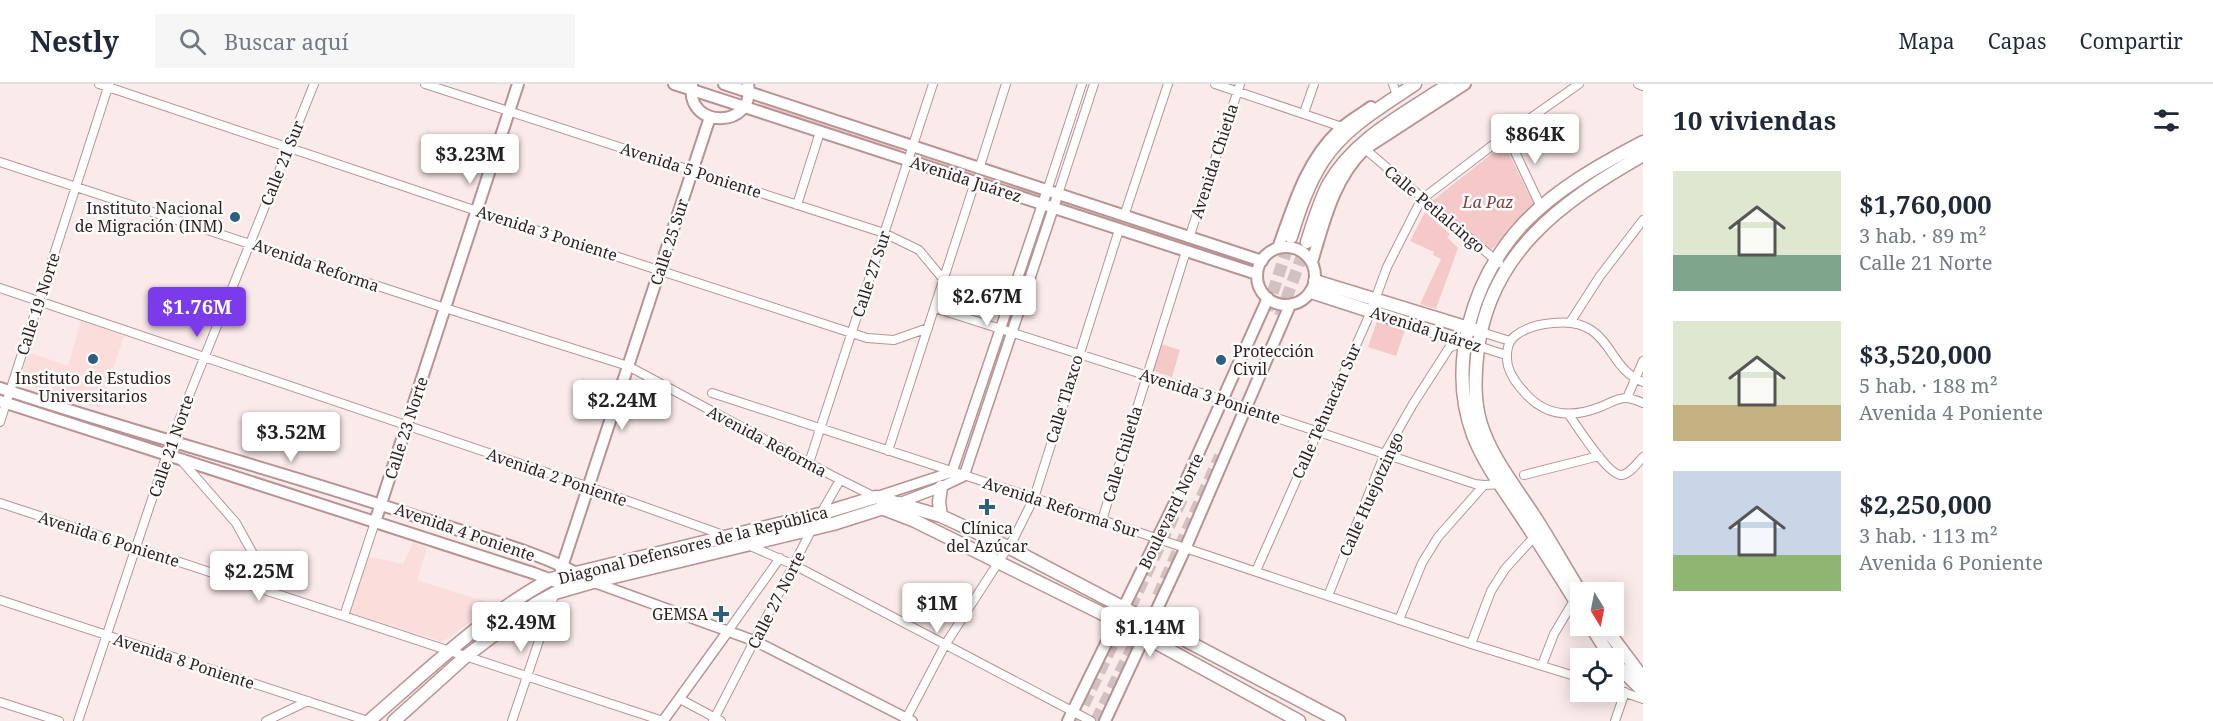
<!DOCTYPE html>
<html lang="es">
<head>
<meta charset="utf-8">
<style>
  body { margin:0; font-family:"Noto Serif",serif; background:#f6f6f7; color:#1f2937; height:100vh; display:flex; flex-direction:column; font-size:22px; white-space:nowrap }
  * { box-sizing:border-box; margin:0 }
  p { font-size:20px; color:#747a83 }
  .icon { flex:none; width:33px; height:33px; fill:none; stroke:currentColor; stroke-width:2; stroke-linecap:round; stroke-linejoin:round }
  .map { position:relative; flex:1; overflow:hidden }
  .side { display:flex; flex-direction:column; background:#fff; width:570px }
  .side>* { flex:none }
  .needle { width:39px; rotate:170deg }
  .buttons { position:absolute; left:1570px; top:498px; display:grid; gap:12px }
  .buttons a { display:grid; place-items:center; width:54px; height:54px; border-radius:0px; background:#fff; box-shadow:0 3px 15px #0003; font-size:30px }
  .price { position:absolute; translate:-50% -51px; padding:0 14px; border-radius:6px; background:#fff; color:#222; font-size:20px; line-height:39px; filter:drop-shadow(0 2px 3px #0008) }
  .price::after { content:''; position:absolute; left:50%; top:36px; width:18px; height:14px; margin-left:-9px; background:inherit; clip-path:polygon(0 0,100% 0,50% 100%) }
  .price.current { background:#7c3aed; color:#fff }
  ul { padding:0; list-style:none }
  li { display:flex; align-items:center; gap:18px; height:150px; padding:0 30px }
  li span { display:grid; place-items:center; flex:none; width:168px; height:120px; border-radius:0px; color:#555 }
  li>.icon { margin-inline-start:auto }
  span .icon { width:72px; height:72px; fill:#fffc; stroke-width:1 }
  li b { font-size:26px }
  h2 { display:flex; justify-content:space-between; align-items:center; height:72px; padding:0 30px; font-size:26px }
  header { display:flex; align-items:center; gap:36px; box-sizing:border-box; height:84px; padding:0 30px; background:#fff; border-bottom:2px solid #e0e1e3 }
  header strong { font-size:28px }
  nav { display:flex; gap:33px; margin-inline-start:auto; font-size:21px }
  .search { width:420px; height:54px; background:#f6f6f7; display:flex; align-items:center; gap:15px; box-sizing:border-box; padding:0 21px; border-radius:0px; color:#747a83; font-size:22px }
  main { display:flex; flex:1; min-height:0 }
  .map>svg:first-child { display:block }
</style>
</head>
<body>
<header>
<strong>Nestly</strong>
<div class="search"><svg class="icon" aria-label="search" viewBox="0 0 24 24"><circle cx="10" cy="10" r="6"/><path d="M15 15l6 6"/></svg>Buscar aquí</div>
<nav><a>Mapa</a><a>Capas</a><a>Compartir</a></nav>
</header>
<main>
<div class="map">
<svg width="1643" height="637" viewBox="0 0 1643 637">
  <rect width="100%" height="100%" fill="#faeaea"/>
  <path fill="#fbdddc" d="M81,237L124,252L100,324L20,299V296L28,268L68,282Z
    M413,459L427,464L417,496L493,520L443,558L348,528L366,472L403,480Z"/>
  <path fill="#f6c9c9" d="M761,18L900,63L901,65L898,67L759,22L758,20Z
    M1504,60L1535,122L1490,167L1432,117Z
    M921,72L1032,107L1033,110L1030,111L921,76Z
    M1425,128L1450,150L1447,153L1458,164L1436,225L1420,220L1441,175L1433,171L1434,168L1410,157Z
    M1129,139L1254,179L1255,182L1253,184L1129,143Z
    M1377,237L1405,246L1396,272L1368,263Z
    M1161,260L1180,266L1172,293L1153,287Z"/>
  <g fill="none" stroke-linecap="round" stroke-linejoin="round">
    <path stroke="#d1c1c1" stroke-width="12" stroke-dasharray="12 6" stroke-linecap="butt" d="M1267,226L1291,153
      M1280,232L1307,158
      M1158,512L1220,372
      M1076,637L1182,415
      M1096,637L1150,528"/>
    <defs>
      <path id="minor" d="M99,0L477,127L867,254L894,256L928,244
        M425,0L884,149L919,166L943,195
        M1215,0L1342,43
        M1393,0L1395,6
        M1638,0L1643,2
        M1304,29L1314,0
        M1507,51L1541,123
        M1365,65L1499,179
        M0,78L445,224L628,282L831,391L875,413
        M979,85L1006,0
        M1047,107L1082,0
        M1058,110L1094,0
        M797,121L820,48
        M1124,132L1168,0
        M1189,154L1240,0
        M0,204L589,403L726,452
        M935,224L1223,316L1475,400L1484,401
        M1571,237L1600,192L1643,136
        M1481,248L1510,257
        M1478,262L1506,271
        M1643,298C1605,284 1612,232 1553,239C1540,240 1525,244 1515,252C1506,259 1506,273 1508,282C1511,293 1518,301 1525,309C1546,333 1572,334 1600,323C1608,320 1617,314 1626,314C1631,314 1638,317 1643,319
        M712,309L1102,436L1471,560L1581,594
        M1627,314L1643,277
        M1569,331C1577,342 1609,393 1622,391C1630,390 1638,378 1643,373
        M0,338L109,0
        M888,367L975,98
        M181,376L236,439L257,477L270,508
        M809,379L933,0
        M1524,391L1599,372
        M0,419L663,637
        M1102,436L1186,167
        M748,461L794,481L1091,637
        M1256,487L1369,232L1387,183L1419,120L1426,112L1502,54L1579,0
        M1328,512L1385,369L1413,320L1449,264L1463,258
        M0,516L368,637
        M344,532L375,438
        M1399,536L1422,479L1438,453L1484,401L1503,400
        M728,547L780,474
        M1471,560L1491,507L1505,485L1534,453
        M1542,581L1554,550L1576,513
        M1614,605L1643,615
        M680,615L721,637
        M0,618L59,637
        M78,637L174,349L314,0
        M266,637L308,617
        M512,637L555,509
        M713,637L812,445L840,396
        M905,637L945,561L1014,454L1034,414L1119,146
        M1615,637L1625,608"/>
      <path id="tertiary" d="M876,413L952,388L1047,107
        M899,419L941,403L964,392L1058,110
        M593,498L755,557L912,637
        M663,637L728,547"/>
      <path id="secondary" d="M674,0L1257,190
        M724,0L1262,177
        M692,1C685,46 757,45 748,0
        M1257 192a29 29 0 1 1 58 0a29 29 0 1 1-58 0Z
        M1278,164C1293,123 1305,79 1337,48C1347,38 1360,31 1371,23
        M1312,178C1324,138 1334,94 1365,65L1465,0
        M0,304C141,351 286,388 427,436C482,454 542,468 593,498
        M0,317L533,489L572,504
        M375,438L518,0
        M561,486L710,33
        M1068,637L1189,390L1268,214
        M1105,637L1185,465L1290,221"/>
      <path id="primary" d="M1291,153C1299,127 1308,100 1323,77C1345,43 1383,22 1415,0
        M1307,158C1313,139 1319,119 1328,101C1354,54 1406,29 1449,0
        M1315,197L1475,246
        M1311,208L1472,260
        M941,403L939,418L941,432
        M881,424L915,437L1107,532L1299,637
        M1581,509C1564,482 1549,454 1531,427C1513,400 1491,372 1481,340C1474,318 1475,295 1477,273C1487,170 1561,118 1643,71
        M1581,526C1560,492 1539,459 1517,426C1501,402 1484,379 1473,351C1447,280 1472,195 1523,140C1556,105 1601,80 1643,58
        M1591,542L1611,574
        M1604,542L1643,594
        M1614,578L1643,607
        M369,637C426,588 485,530 551,495L820,430L876,413L941,432L1008,463L1339,637
        M394,637L465,573L535,520L555,509L593,498L833,440L899,419"/>
    </defs>
    <use href="#minor" stroke="#b99393" stroke-width="10"/>
    <use href="#tertiary" stroke="#b99393" stroke-width="12"/>
    <use href="#secondary" stroke="#b99393" stroke-width="14"/>
    <use href="#primary" stroke="#b99393" stroke-width="15"/>
    <use href="#minor" stroke="#fff" stroke-width="8"/>
    <use href="#tertiary" stroke="#fff" stroke-width="9"/>
    <use href="#secondary" stroke="#fff" stroke-width="10"/>
    <use href="#primary" stroke="#fff" stroke-width="12"/>
  </g>
  <g fill="#2d607d" stroke="#fbfcfb" stroke-width="2">
    <circle cx="235" cy="133" r="6"/>
    <circle cx="93" cy="275" r="6"/>
    <circle cx="1221" cy="276" r="6"/>
    <path d="M984 414h6v6h6v6h-6v6h-6v-6h-6v-6h6z"/>
    <path d="M718 521h6v6h6v6h-6v6h-6v-6h-6v-6h6z"/>
  </g>
  <g text-anchor="middle" stroke-width="5" stroke-linejoin="round" paint-order="stroke">
    <g font-size="16" fill="#2d1e1f" stroke="#fbfcfb">
      <text transform="translate(1214 77) rotate(-72)" y="6">Avenida Chietla</text>
      <text transform="translate(282 79) rotate(-68)" y="6">Calle 21 Sur</text>
      <text transform="translate(691 86) rotate(18)" y="6">Avenida 5 Poniente</text>
      <text transform="translate(966 95) rotate(18)" y="6">Avenida Juárez</text>
      <text transform="translate(1435 125) rotate(40)" y="6">Calle Petlalcingo</text>
      <text transform="translate(547 149) rotate(18)" y="6">Avenida 3 Poniente</text>
      <text transform="translate(669 158) rotate(-72)" y="6">Calle 25 Sur</text>
      <text transform="translate(316 181) rotate(19)" y="6">Avenida Reforma</text>
      <text transform="translate(871 190) rotate(-72)" y="6">Calle 27 Sur</text>
      <text transform="translate(38 220) rotate(-72)" y="6">Calle 19 Norte</text>
      <text transform="translate(1426 245) rotate(18)" y="6">Avenida Juárez</text>
      <text transform="translate(1210 312) rotate(18)" y="6">Avenida 3 Poniente</text>
      <text transform="translate(1064 315) rotate(-73)" y="6">Calle Tlaxco</text>
      <text transform="translate(1326 327) rotate(-66)" y="6">Calle Tehuacán Sur</text>
      <text transform="translate(406 344) rotate(-72)" y="6">Calle 23 Norte</text>
      <text transform="translate(767 357) rotate(28)" y="6">Avenida Reforma</text>
      <text transform="translate(171 362) rotate(-71)" y="6">Calle 21 Norte</text>
      <text transform="translate(1122 370) rotate(-73)" y="6">Calle Chiletla</text>
      <text transform="translate(557 393) rotate(19)" y="6">Avenida 2 Poniente</text>
      <text transform="translate(1371 410) rotate(-66)" y="6">Calle Huejotzingo</text>
      <text transform="translate(1061 423) rotate(18)" y="6">Avenida Reforma Sur</text>
      <text transform="translate(1171 427) rotate(-64)" y="6">Boulevard Norte</text>
      <text transform="translate(465 448) rotate(19)" y="6">Avenida 4 Poniente</text>
      <text transform="translate(109 455) rotate(18)" y="6">Avenida 6 Poniente</text>
      <text transform="translate(693 461) rotate(-14)" y="6">Diagonal Defensores de la República</text>
      <text transform="translate(776 516) rotate(-63)" y="6">Calle 27 Norte</text>
      <text transform="translate(184 577) rotate(18)" y="6">Avenida 8 Poniente</text>
    </g>
    <g font-size="16" font-style="italic" fill="#7b3f41" stroke="#fbfcfb">
      <text x="1488" y="124">La Paz</text>
    </g>
    <g font-size="16" fill="#2d1e1f" stroke="#fbfcfb" text-anchor="end">
      <text x="223" y="130">Instituto Nacional<tspan x="223" dy="18">de Migración (INM)</tspan></text>
      <text x="1233" y="273" text-anchor="start">Protección<tspan x="1233" dy="18">Civil</tspan></text>
      <text x="93" y="300" text-anchor="middle">Instituto de Estudios<tspan x="93" dy="18">Universitarios</tspan></text>
      <text x="987" y="450" text-anchor="middle">Clínica<tspan x="987" dy="18">del Azúcar</tspan></text>
      <text x="708" y="536">GEMSA</text>
    </g>
  </g>
</svg>
<div class="buttons">
<a><svg class="needle" viewBox="-14 -14 28 28"><path d="M0-13l5 13h-10z" fill="#e53935"/><path d="M0 13l5-13h-10z" fill="#747a83"/></svg></a>
<a><svg class="icon" aria-label="locate" viewBox="0 0 24 24"><circle cx="12" cy="12" r="6"/><path d="M12 2v4M12 18v4M2 12h4M18 12h4"/></svg></a>
</div>
<b class="price" style="left:1535px;top:81px">$864K</b>
<b class="price" style="left:470px;top:101px">$3.23M</b>
<b class="price" style="left:987px;top:243px">$2.67M</b>
<b class="price current" style="left:197px;top:254px">$1.76M</b>
<b class="price" style="left:622px;top:347px">$2.24M</b>
<b class="price" style="left:291px;top:379px">$3.52M</b>
<b class="price" style="left:259px;top:518px">$2.25M</b>
<b class="price" style="left:937px;top:550px">$1M</b>
<b class="price" style="left:521px;top:569px">$2.49M</b>
<b class="price" style="left:1150px;top:574px">$1.14M</b>
</div>
<section class="side">
<h2>10 viviendas<svg class="icon" aria-label="filters" viewBox="0 0 24 24"><path d="M4 7h16M4 17h16"/><circle cx="9" cy="7" r="2"/><circle cx="15" cy="17" r="2"/></svg></h2>
<ul>
<li><span style="background:linear-gradient(#dfe7d0 70%,#7fa58c 0)"><svg class="icon" aria-label="home" viewBox="0 0 24 24"><path d="M3 11l9-7 9 7M6 9v11h12V9"/></svg></span><div><b>$1,760,000</b><p>3 hab. · 89 m²</p><p>Calle 21 Norte</p></div></li>
<li><span style="background:linear-gradient(#dfe7d0 70%,#c2b280 0)"><svg class="icon" aria-label="home" viewBox="0 0 24 24"><path d="M3 11l9-7 9 7M6 9v11h12V9"/></svg></span><div><b>$3,520,000</b><p>5 hab. · 188 m²</p><p>Avenida 4 Poniente</p></div></li>
<li><span style="background:linear-gradient(#c9d6e8 70%,#8fb573 0)"><svg class="icon" aria-label="home" viewBox="0 0 24 24"><path d="M3 11l9-7 9 7M6 9v11h12V9"/></svg></span><div><b>$2,250,000</b><p>3 hab. · 113 m²</p><p>Avenida 6 Poniente</p></div></li>
</ul>
</section>
</main>
</body>
</html>
